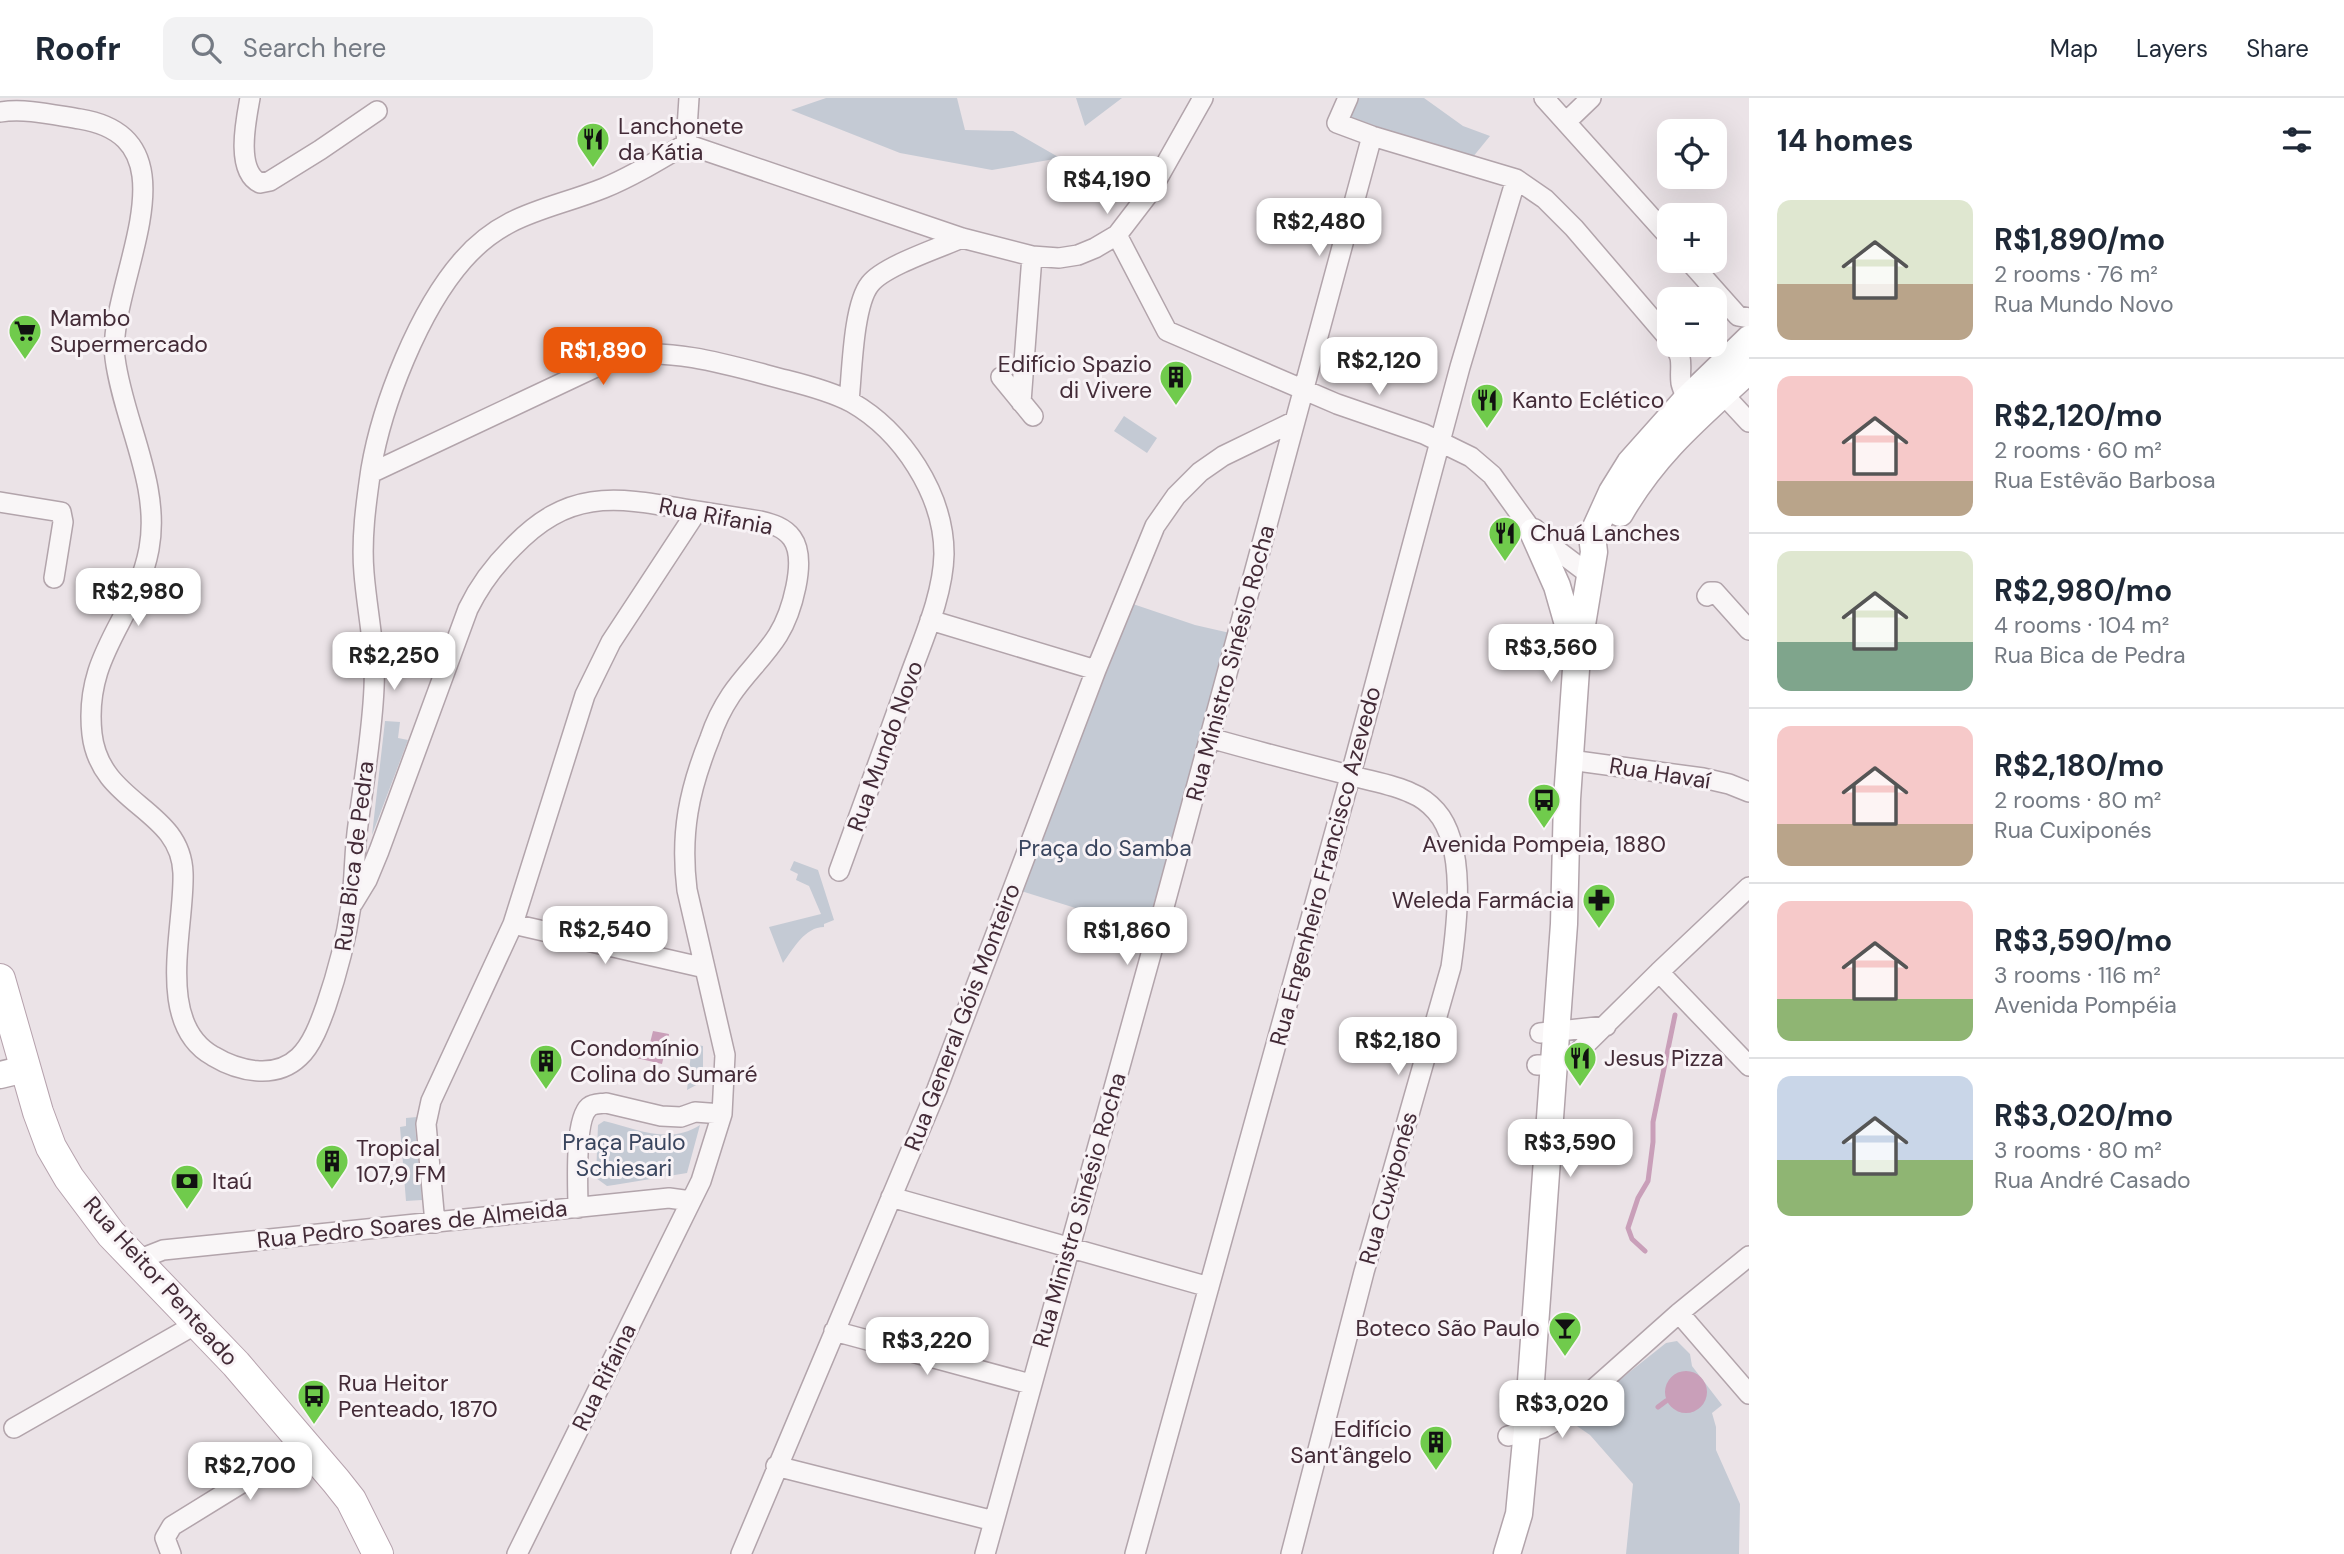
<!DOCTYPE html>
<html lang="en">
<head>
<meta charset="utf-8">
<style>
  body { margin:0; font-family:"DM Sans",sans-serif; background:#f2f2f3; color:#1f2937; height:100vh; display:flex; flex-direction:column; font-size:26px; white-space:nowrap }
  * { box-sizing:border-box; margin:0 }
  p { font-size:23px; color:#747a83 }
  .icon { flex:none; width:38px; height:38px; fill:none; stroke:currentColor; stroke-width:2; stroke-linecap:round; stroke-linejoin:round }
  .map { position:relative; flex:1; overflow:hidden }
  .panel { display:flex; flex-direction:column; background:#fff; width:595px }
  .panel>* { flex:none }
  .tools { position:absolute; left:1657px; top:21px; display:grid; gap:14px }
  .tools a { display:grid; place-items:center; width:70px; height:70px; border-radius:14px; background:#fff; box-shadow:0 7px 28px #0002; font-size:35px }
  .price { position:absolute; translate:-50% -60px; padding:0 16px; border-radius:14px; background:#fff; color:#222; font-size:23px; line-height:46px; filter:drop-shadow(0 2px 4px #0008) }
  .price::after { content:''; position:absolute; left:50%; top:42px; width:21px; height:16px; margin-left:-10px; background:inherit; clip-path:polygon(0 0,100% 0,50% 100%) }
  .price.on { background:#ea580c; color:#fff }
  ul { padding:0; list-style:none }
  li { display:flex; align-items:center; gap:21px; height:175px; padding:0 28px }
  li+li { border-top:2px solid #e0e1e3 }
  li span { display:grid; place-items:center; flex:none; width:196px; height:140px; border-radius:14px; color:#555 }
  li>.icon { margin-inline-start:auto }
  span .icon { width:84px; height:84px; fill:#fffc; stroke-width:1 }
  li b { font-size:30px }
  h2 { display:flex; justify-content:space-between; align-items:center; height:84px; padding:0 28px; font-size:30px }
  header { display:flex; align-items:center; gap:42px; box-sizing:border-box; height:98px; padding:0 35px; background:#fff; border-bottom:2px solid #e0e1e3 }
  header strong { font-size:33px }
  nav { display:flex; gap:38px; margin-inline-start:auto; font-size:24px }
  .search { width:490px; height:63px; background:#f2f2f3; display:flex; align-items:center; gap:18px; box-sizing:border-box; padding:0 24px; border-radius:14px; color:#747a83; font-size:26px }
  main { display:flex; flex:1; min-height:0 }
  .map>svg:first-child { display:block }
</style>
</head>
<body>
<header>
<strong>Roofr</strong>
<div class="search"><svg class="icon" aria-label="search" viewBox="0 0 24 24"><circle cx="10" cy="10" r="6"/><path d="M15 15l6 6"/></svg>Search here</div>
<nav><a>Map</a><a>Layers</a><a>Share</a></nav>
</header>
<main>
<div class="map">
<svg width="1749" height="1456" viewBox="0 0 1749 1456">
  <rect width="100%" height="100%" fill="#ebe3e7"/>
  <path fill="#c4cad4" d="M826,0H957L965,32L1013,33L1060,60L992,72L900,55L791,12Z
    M1076,0H1122L1085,28Z
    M1351,0H1424L1463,28L1490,38L1468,65L1340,24Z
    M1124,318L1157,340L1147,355L1114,333Z
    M1130,505L1195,527L1230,535L1152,834L1018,792Z
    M385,623L400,624L398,640L408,642L372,737Z
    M794,763L818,772L834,822L824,826V829C805,829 793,851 783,865L769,829L821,816L809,788L796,782L798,776L790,772Z
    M692,946L703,948V977L700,985L687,992Z
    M417,1019L415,1028L422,1102L406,1103L400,1029L406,1028V1020Z
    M604,1023C637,1031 669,1047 700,1027L687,1075L614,1087L607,1088L596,1080L598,1027Z
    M1677,1243L1690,1256L1692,1268L1722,1307L1712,1315L1716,1329V1352L1740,1406L1739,1456H1626L1633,1386L1590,1337L1574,1326V1318L1666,1245Z"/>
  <path fill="#c99fb9" d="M653,933L669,936L662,966L628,958L631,945L649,949Z
    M1665 1294a21 21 0 1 1 42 0a21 21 0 1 1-42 0Z"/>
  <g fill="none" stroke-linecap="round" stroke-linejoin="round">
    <path stroke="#c99fb9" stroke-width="5" d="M1645,1153L1632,1141L1628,1130L1638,1100L1648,1083L1653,1044V1024L1675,917
      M1658,1309L1666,1303"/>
    <defs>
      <path id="street" d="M250,0C246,22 235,73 260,85L270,83L320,52L377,13
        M1348,0L1337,25L1372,38L1516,81L1545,101L1574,130L1670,242
        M1544,0L1670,140
        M0,14C26,10 54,17 80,21C203,41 106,187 115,260C123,323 161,386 149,451C136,521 83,555 92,636C100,707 181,710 183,775C185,829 154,925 213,958C238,973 275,982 299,959C312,947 320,925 326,908C337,876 346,842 351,808C355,781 354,754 358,727C364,682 372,636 374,590C376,552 367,513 364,475C361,441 366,405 371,371C382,306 419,212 463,162C505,114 549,112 604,90C633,78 659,62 686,46
        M1566,24L1591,0
        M686,46L962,140L1032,158L1059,160L1078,157L1095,150L1117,137L1150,94L1203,0
        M686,46L689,0
        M1117,137L1167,233L1337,306L1424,336L1471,359L1492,377L1533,434L1590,477
        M1689,163L1738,218L1749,220
        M1673,247C1685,260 1679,270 1681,285C1682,290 1685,296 1687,301
        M1001,279L1033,318
        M1723,296L1749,324
        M849,303C852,275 853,207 870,186C884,168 939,150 962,140
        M1021,304L1032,158
        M371,375L594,270C604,267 614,261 624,259C671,248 739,270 786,282C806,287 832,294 851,304C902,333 944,396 944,456C943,499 922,543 908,583C885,646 862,710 839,773
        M0,404L61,414L63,424L54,480
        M1707,498L1710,494H1715L1749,532
        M930,522L1096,572
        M1210,640C1256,653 1302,665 1349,677C1369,683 1392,686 1411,695C1421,699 1429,705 1436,713C1467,748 1457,827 1451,869L1364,1174L1291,1456
        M1570,662L1703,680L1729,686L1749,694
        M353,805L367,782L379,753L468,511C479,488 494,468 512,450C567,392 612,398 685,411C710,415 735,419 760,423C772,426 784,429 792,440C808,462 791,516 778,537C765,558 745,576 731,597C723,609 715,625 710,640C689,692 680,735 687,792L725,957L722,1016L701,1083L517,1456
        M513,826L705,870
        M1659,874L1749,968
        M1540,935L1606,928
        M1537,967H1554L1578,954L1659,874L1749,789
        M891,1099L1209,1189
        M578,1110C578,1089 574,1022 589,1009C594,1005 600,1006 606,1005L661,1018L681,1019L695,1014L722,1016
        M435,1125L426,1026L431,1003L513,826L585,597L611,544L697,413
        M135,1163L163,1152L669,1100L691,1103
        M1679,1215L1749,1296
        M834,1233L1030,1286
        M1510,1313L1549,1308L1581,1297
        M14,1330L198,1225
        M1508,1338L1543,1330L1561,1320L1679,1215L1749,1158
        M776,1368L994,1423
        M171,1456L165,1440L172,1428L305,1346
        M741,1456L937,991L1096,572L1155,428L1176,398L1200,374L1223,358L1295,323
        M985,1456L1161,820L1372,38
        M1135,1456L1355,661L1460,269L1516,81"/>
      <path id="secondary" d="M1620,415C1655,354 1698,319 1749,272
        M1533,434L1557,488L1575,551
        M0,977L25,971
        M1507,1456L1519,1416L1529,1311L1564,826L1567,701L1577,557L1594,454L1592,438L1612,394L1630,365L1687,301L1749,241"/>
      <path id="primary" d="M0,881L38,1014L51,1049L69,1080L111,1136L236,1266L336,1383L351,1402L378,1456"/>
    </defs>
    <use href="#street" stroke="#b2a4ab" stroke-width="22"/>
    <use href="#secondary" stroke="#b2a4ab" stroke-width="29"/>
    <use href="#primary" stroke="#b6a2ad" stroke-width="32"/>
    <use href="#street" stroke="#f9f6f7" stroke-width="19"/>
    <use href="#secondary" stroke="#fff" stroke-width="26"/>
    <use href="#primary" stroke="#fff" stroke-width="30"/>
  </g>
  <defs>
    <symbol id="restaurant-pin" viewBox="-11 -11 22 30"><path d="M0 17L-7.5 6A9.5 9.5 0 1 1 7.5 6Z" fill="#70cb4c" stroke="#f8f3f6"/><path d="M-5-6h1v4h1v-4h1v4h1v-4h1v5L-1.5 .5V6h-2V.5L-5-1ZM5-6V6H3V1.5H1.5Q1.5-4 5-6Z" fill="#111"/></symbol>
    <symbol id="supermarket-pin" viewBox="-11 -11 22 30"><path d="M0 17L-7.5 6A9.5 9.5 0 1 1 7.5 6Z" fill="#70cb4c" stroke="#f8f3f6"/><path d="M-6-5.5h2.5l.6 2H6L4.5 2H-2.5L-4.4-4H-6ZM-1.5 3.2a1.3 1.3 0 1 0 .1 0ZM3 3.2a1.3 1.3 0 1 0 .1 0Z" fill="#111"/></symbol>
    <symbol id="building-pin" viewBox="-11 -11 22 30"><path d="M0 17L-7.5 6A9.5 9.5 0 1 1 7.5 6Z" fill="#70cb4c" stroke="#f8f3f6"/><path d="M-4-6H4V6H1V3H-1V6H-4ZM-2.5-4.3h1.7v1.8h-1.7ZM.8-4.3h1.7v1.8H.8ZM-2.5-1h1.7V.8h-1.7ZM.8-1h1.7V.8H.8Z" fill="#111"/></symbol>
    <symbol id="bus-pin" viewBox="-11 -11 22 30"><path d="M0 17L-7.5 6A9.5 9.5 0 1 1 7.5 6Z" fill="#70cb4c" stroke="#f8f3f6"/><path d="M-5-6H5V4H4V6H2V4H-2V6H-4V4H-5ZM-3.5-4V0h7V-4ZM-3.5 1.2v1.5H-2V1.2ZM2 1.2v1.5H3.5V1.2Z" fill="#111"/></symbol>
    <symbol id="pharmacy-pin" viewBox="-11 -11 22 30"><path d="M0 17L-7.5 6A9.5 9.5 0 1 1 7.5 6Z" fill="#70cb4c" stroke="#f8f3f6"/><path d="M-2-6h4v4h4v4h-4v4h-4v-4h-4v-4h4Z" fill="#111"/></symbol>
    <symbol id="bank-pin" viewBox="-11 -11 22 30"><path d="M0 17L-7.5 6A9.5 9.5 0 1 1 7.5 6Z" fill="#70cb4c" stroke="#f8f3f6"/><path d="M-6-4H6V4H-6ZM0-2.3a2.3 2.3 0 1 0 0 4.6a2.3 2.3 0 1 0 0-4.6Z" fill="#111"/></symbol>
    <symbol id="bar-pin" viewBox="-11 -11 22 30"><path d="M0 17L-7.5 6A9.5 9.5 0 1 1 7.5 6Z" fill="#70cb4c" stroke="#f8f3f6"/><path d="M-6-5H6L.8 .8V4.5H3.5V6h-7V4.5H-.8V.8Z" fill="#111"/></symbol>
  </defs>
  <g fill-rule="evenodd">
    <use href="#restaurant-pin" x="574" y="22" width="38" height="52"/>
    <use href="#supermarket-pin" x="6" y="214" width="38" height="52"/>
    <use href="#building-pin" x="1157" y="260" width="38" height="52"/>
    <use href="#restaurant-pin" x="1468" y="283" width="38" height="52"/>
    <use href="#restaurant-pin" x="1486" y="416" width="38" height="52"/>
    <use href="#bus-pin" x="1525" y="683" width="38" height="52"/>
    <use href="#pharmacy-pin" x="1580" y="783" width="38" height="52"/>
    <use href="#restaurant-pin" x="1561" y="941" width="38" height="52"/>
    <use href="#building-pin" x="527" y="944" width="38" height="52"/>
    <use href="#building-pin" x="313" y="1044" width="38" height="52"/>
    <use href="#bank-pin" x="168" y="1064" width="38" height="52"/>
    <use href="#bar-pin" x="1546" y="1211" width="38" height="52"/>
    <use href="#bus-pin" x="295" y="1279" width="38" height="52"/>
    <use href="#building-pin" x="1417" y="1325" width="38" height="52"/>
  </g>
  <g text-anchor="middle" stroke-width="6" stroke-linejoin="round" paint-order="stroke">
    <g font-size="23" fill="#432b37" stroke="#f8f3f6" text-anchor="start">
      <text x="618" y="36">Lanchonete<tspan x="618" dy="26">da Kátia</tspan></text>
      <text x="50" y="228">Mambo<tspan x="50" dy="26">Supermercado</tspan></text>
      <text x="1152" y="274" text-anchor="end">Edifício Spazio<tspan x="1152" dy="26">di Vivere</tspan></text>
      <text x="1512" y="310">Kanto Eclético</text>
      <text x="1530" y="443">Chuá Lanches</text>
      <text x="1544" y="754" text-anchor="middle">Avenida Pompeia, 1880</text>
      <text x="1574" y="810" text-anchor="end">Weleda Farmácia</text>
      <text x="570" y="958">Condomínio<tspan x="570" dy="26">Colina do Sumaré</tspan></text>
      <text x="1604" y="968">Jesus Pizza</text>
      <text x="356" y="1058">Tropical<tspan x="356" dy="26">107,9 FM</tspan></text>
      <text x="212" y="1091">Itaú</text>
      <text x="1540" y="1238" text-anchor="end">Boteco São Paulo</text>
      <text x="338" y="1293">Rua Heitor<tspan x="338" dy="26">Penteado, 1870</tspan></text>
      <text x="1412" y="1339" text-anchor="end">Edifício<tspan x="1412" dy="26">Sant'ângelo</tspan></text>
    </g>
    <g font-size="23" fill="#432b37" stroke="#f8f3f6">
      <text transform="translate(716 418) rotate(11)" y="8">Rua Rifania</text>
      <text transform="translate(1230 565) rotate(-75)" y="8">Rua Ministro Sinésio Rocha</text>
      <text transform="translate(885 648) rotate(-70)" y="8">Rua Mundo Novo</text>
      <text transform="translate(1660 675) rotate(9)" y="8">Rua Havaí</text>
      <text transform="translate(354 758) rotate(-83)" y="8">Rua Bica de Pedra</text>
      <text transform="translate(1325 768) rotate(-75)" y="8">Rua Engenheiro Francisco Azevedo</text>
      <text transform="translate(962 919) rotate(-69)" y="8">Rua General Góis Monteiro</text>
      <text transform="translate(1388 1090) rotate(-74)" y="8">Rua Cuxiponés</text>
      <text transform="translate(1079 1112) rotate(-74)" y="8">Rua Ministro Sinésio Rocha</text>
      <text transform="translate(412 1126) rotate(-6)" y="8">Rua Pedro Soares de Almeida</text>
      <text transform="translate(161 1183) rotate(48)" y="8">Rua Heitor Penteado</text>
      <text transform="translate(604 1279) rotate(-64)" y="8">Rua Rifaina</text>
    </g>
    <g font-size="23" fill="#39455e" stroke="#f8f3f6">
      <text x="1105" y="758">Praça do Samba</text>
      <text x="624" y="1052">Praça Paulo<tspan x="624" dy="26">Schiesari</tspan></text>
    </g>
  </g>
</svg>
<div class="tools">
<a><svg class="icon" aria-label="locate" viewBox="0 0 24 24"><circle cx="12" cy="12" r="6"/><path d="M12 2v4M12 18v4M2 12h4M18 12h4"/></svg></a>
<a>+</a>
<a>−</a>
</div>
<b class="price" style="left:1107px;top:118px">R$4,190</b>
<b class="price" style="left:1319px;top:160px">R$2,480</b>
<b class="price on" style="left:603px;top:289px">R$1,890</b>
<b class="price" style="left:1379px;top:299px">R$2,120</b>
<b class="price" style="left:138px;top:530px">R$2,980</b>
<b class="price" style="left:1551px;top:586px">R$3,560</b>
<b class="price" style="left:394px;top:594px">R$2,250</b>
<b class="price" style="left:605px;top:868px">R$2,540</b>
<b class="price" style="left:1127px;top:869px">R$1,860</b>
<b class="price" style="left:1398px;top:979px">R$2,180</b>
<b class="price" style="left:1570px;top:1081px">R$3,590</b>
<b class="price" style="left:927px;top:1279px">R$3,220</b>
<b class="price" style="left:1562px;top:1342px">R$3,020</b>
<b class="price" style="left:250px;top:1404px">R$2,700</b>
</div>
<section class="panel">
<h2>14 homes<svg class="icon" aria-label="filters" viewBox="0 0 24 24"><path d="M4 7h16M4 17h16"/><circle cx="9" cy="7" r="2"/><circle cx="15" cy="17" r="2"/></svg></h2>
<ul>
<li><span style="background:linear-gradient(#dfe7d0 60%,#b9a48a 0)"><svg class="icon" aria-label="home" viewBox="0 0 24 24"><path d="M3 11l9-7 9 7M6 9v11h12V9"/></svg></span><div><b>R$1,890/mo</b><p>2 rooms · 76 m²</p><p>Rua Mundo Novo</p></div></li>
<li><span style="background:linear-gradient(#f6c9c9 75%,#b9a48a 0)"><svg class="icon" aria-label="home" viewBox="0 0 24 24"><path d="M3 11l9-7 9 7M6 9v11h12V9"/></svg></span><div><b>R$2,120/mo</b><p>2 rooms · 60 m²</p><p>Rua Estêvão Barbosa</p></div></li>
<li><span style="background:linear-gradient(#dfe7d0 65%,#7fa58c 0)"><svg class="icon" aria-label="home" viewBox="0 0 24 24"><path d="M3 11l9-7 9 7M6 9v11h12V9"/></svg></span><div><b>R$2,980/mo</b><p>4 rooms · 104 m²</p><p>Rua Bica de Pedra</p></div></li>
<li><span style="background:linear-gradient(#f6c9c9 70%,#b9a48a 0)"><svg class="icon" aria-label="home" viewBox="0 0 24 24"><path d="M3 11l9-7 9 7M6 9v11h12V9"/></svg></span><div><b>R$2,180/mo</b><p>2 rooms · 80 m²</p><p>Rua Cuxiponés</p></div></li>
<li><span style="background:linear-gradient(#f6c9c9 70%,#8fb573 0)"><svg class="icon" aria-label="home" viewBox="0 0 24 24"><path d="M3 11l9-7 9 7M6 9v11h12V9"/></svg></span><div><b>R$3,590/mo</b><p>3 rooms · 116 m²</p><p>Avenida Pompéia</p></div></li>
<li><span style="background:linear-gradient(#c9d6e8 60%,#8fb573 0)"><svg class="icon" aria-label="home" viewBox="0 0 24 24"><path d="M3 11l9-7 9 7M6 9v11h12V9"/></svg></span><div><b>R$3,020/mo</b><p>3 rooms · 80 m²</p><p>Rua André Casado</p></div></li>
</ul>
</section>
</main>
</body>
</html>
